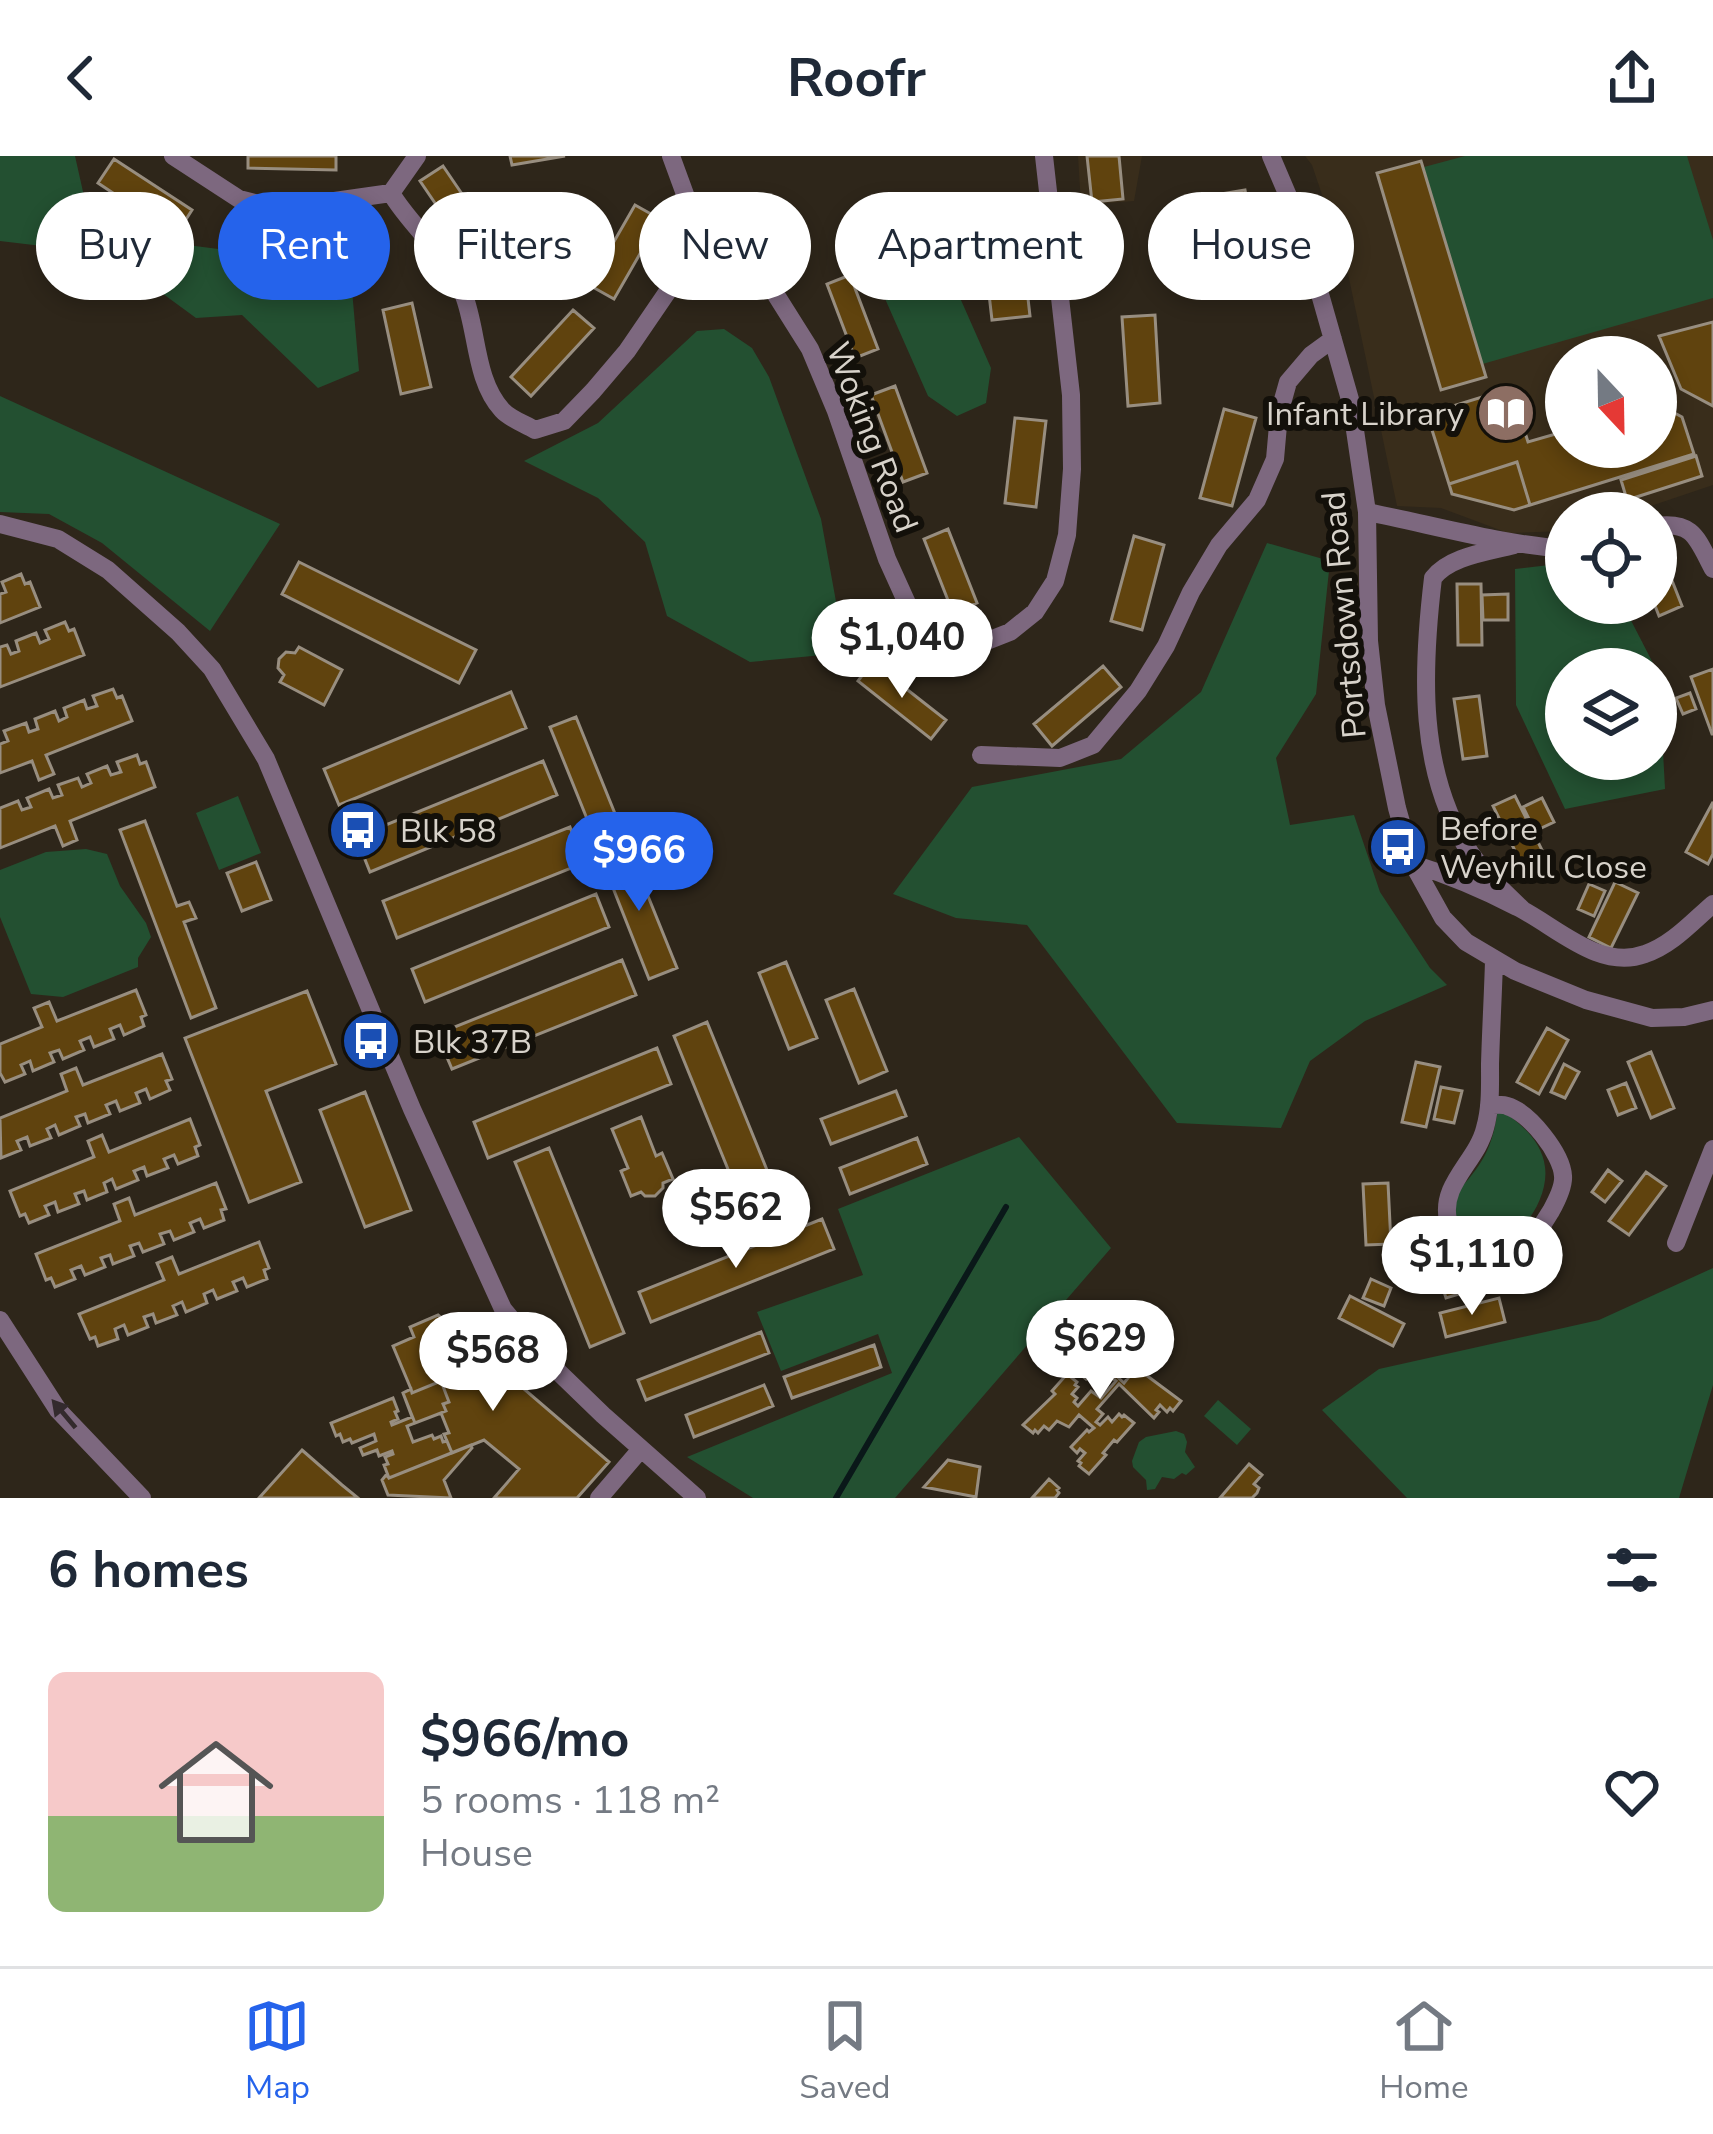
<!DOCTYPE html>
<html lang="en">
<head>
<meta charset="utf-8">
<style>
  body { margin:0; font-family:"Nunito Sans",sans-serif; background:#f2f2f3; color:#1f2937; height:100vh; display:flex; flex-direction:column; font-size:45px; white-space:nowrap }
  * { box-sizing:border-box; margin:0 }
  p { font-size:39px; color:#747a83 }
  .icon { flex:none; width:66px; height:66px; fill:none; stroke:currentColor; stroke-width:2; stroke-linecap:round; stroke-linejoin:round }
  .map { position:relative; height:1342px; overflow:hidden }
  .details { display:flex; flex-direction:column; background:#fff; flex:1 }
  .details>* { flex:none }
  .top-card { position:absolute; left:36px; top:36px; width:1641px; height:108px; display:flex; gap:24px }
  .needle { width:78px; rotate:158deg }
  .tools { position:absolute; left:1545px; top:180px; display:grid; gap:24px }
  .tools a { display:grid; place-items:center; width:132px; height:132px; border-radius:50%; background:#fff; box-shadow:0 6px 18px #0003; font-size:60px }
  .price { position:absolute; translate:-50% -102px; padding:0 27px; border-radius:42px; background:#fff; color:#222; font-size:39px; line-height:78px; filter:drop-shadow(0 3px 6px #0008) }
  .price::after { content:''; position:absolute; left:50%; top:72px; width:36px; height:27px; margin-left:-18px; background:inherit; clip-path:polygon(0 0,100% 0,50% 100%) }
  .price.active { background:#2563eb; color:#fff }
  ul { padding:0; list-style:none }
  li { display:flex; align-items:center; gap:36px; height:300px; padding:0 48px }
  li span { display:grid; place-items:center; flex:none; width:336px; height:240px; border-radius:18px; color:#555 }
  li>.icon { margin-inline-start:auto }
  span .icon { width:144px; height:144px; fill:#fffc; stroke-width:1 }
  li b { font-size:51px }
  h2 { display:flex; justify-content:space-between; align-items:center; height:144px; padding:0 48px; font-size:51px }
  .chip { padding:0 42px; border-radius:54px; background:#fff; box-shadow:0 6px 18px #0003; font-size:42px; line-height:108px }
  .chip.active { background:#2563eb; color:#fff }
  header { display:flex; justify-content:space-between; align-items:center; height:156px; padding:0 48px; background:#fff; font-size:54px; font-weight:700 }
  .menu { display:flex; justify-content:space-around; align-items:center; height:168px; border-top:3px solid #e0e1e3; background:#fff; font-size:33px; color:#747a83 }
  .menu a { display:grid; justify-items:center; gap:6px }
  .menu .active { color:#2563eb }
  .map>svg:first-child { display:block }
</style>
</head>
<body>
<header><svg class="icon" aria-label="back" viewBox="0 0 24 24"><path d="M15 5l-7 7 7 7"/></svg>Roofr<svg class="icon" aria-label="share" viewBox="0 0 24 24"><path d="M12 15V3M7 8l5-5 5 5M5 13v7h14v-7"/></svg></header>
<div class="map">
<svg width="1713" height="1342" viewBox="0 0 1713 1342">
  <rect width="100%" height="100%" fill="#2e261a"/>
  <path fill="#392d1b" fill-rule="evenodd" d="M1078,0H1142L1134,45L1081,49Z
    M1305,0H1713V329L1630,357H1566V375L1508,377L1441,352L1397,350L1347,113L1312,9ZM1566,201H1656V291H1566Z"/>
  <path fill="#235031" d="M0,0H75L88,58L116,80L258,98L311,68L351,122L359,215L318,232L242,159L196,162L155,132L87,139L42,90L0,85Z
    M1465,0H1687L1713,84V142L1479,209L1424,11Z
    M913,71L938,92L991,212L986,247L957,260L928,240L875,120L883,84Z
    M724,173L752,192L769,221L821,363L841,473L823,499L750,506L667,460L645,386L598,342L524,305L598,267L697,175Z
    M0,240L280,368L210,475L102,387L49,358L0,356Z
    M1267,387L1330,405L1316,538L1276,602L1290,669L1354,659L1380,736L1430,812L1447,829L1365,865L1310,905L1281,972L1177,967L1027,769L956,762L893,738L972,631L1121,603L1201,536Z
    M1566,407V447H1622L1656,513H1566V603H1656V514L1659,519L1665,633L1565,653L1516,549L1515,413Z
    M238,640L261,697L219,714L196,657Z
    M86,693L107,698L120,730L146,767L151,781L138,802V811L63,841L31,838L0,761V714L46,696Z
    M1498,952C1518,965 1542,984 1545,1011C1549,1040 1525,1080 1496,1086C1482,1089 1471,1086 1458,1083L1454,1039C1482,1010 1493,992 1498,952Z
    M1019,981L1111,1092L895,1342H753L687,1301L892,1217L878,1178L781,1215L757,1156L863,1119L838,1053Z
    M1713,1112V1229L1679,1342H1407L1322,1254L1379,1213L1599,1164Z
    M1218,1244L1251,1273L1237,1289L1204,1260Z
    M1176,1275L1184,1278L1187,1286L1185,1296L1195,1311L1186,1319L1182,1317L1174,1323L1162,1321L1155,1333L1147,1334L1146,1324L1133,1311L1132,1305L1139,1286L1146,1281Z"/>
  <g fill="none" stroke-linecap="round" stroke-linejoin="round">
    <path stroke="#0a1819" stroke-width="6" d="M836,1342L1006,1051"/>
  </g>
  <path fill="#60430e" stroke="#988e80" stroke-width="3" d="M248,0H336V14L248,12Z
    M510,0H565L512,9Z
    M1087,0H1119L1123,43L1092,46Z
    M114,3L192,54L176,79L98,27Z
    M1421,5L1486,221L1441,234L1377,17Z
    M443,10L494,85L471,100L420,25Z
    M1245,34L1260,120L1236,125L1221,38Z
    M635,49L660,63L614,143L589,129Z
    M1019,64L1030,160L992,164L981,69Z
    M850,119L878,193L855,202L827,128Z
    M412,147L431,231L401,238L383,154Z
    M573,154L594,172L531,240L511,221Z
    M1155,159L1160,247L1128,250L1122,161Z
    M1713,166V250L1681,233L1659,180Z
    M895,230L927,317L903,326L871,239Z
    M1511,232L1528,286L1566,275V291H1656V247L1682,261L1694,298L1530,349L1517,306L1449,328L1427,258Z
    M1224,253L1256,262L1232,350L1200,342Z
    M1015,262L1046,265L1036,351L1005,347Z
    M1696,300L1702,320L1627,344L1621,324Z
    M1517,306L1530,349L1514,354L1452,338L1449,328Z
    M948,373L977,447L953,457L924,383Z
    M1134,380L1164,389L1142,474L1111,465Z
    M1660,394L1682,450L1659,460L1654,447L1656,395Z
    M299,406L476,494L459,527L282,438Z
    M21,418L25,428L30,426L40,451L0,467V438L6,436L2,426Z
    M1457,428H1481L1482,489H1458Z
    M1508,438V464H1483L1482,439Z
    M65,466L69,475L74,473L84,499L0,531V491L7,489L11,498L19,495L16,485L36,477L40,487L49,483L45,474Z
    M299,491L342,514L324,549L280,526L284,519L278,512L279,503L286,496L295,497Z
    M872,506L946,564L931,583L858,525Z
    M1103,510L1121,531L1052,590L1034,568Z
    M1713,513V578H1712L1691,521Z
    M113,533L117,542L122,540L132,565L46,599L54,618L39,624L32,605L0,617V588L8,585L4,575L26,567L29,576L38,573L35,563L55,555L59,565L67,561L64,552L84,544L87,553L97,550L93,540Z
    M511,536L526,572L339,649L324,613Z
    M1690,537L1696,553L1683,558L1676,542Z
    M1479,540L1487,600L1463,603L1454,543Z
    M576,561L624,680L598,690L550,571Z
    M137,599L140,608L146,606L155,631L70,665L77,684L63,690L55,670L0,692V652L18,645L22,654L31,651L27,642L49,633L53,642L62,639L58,629L78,622L82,631L91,627L87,618L107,610L111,619L121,616L117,606Z
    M543,605L557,639L370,716L356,681Z
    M1515,640L1542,694L1520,705L1493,650Z
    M1542,642L1554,666L1535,675L1523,651Z
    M1713,646V698L1708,708L1686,696Z
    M145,665L177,750L189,746L196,762L184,766L216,852L191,862L120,674Z
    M570,671L584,707L397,782L383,745Z
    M629,693L677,812L649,823L602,704Z
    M256,706L271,744L242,755L227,717Z
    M1615,726L1638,737L1611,792L1589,781Z
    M1589,728L1605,735L1594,760L1578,753Z
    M596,738L609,771L425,846L412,813Z
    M622,804L636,839L452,913L437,878Z
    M786,806L817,882L789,893L759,817Z
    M854,833L887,915L859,927L826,844Z
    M136,834L146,859L141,861L144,870L124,879L120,869L110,873L114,883L94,891L90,881L80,885L84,894L63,903L59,894L50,897L54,906L33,915L30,905L21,909L25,918L5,926L0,917V888L42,871L34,852L49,846L57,865Z
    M307,835L336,908L266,935L301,1026L249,1046L185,882Z
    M707,866L782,1051L749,1065L674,880Z
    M1547,872L1568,884L1539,938L1517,926Z
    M657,892L671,928L488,1002L474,966Z
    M1651,896L1674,952L1651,962L1628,906Z
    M162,898L172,923L166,925L170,934L150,943L146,933L136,937L140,947L120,955L116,945L106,949L110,958L88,967L85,958L76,961L80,970L59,979L55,969L47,973L51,982L30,990L27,981L17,985L21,994L1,1002L0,962L67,935L61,918L76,912L83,929Z
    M1416,906L1440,911L1426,971L1402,966Z
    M1564,908L1579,916L1565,942L1551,936Z
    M1626,927L1636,952L1618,959L1608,934Z
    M1441,931L1462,935L1454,967L1434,963Z
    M896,935L906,960L831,988L821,963Z
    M365,936L411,1054L365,1071L320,954Z
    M641,961L656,1000L662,997L673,1023L663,1027V1032L655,1040H645L641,1036L631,1040L621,1015L628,1012L612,973Z
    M190,963L200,989L195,991L198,1000L178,1008L174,999L164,1003L168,1012L147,1020L144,1011L134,1015L138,1024L116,1033L112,1023L104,1027L107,1036L87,1044L84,1035L75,1038L79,1048L58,1056L55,1046L45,1050L49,1059L29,1067L25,1058L20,1060L10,1035L94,1001L88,985L102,979L109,996Z
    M917,982L927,1008L850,1038L840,1012Z
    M549,992L624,1177L590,1191L515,1006Z
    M1608,1014L1622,1025L1605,1046L1592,1036Z
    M1646,1016L1666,1030L1629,1079L1609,1065Z
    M216,1027L226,1053L221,1054L224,1064L204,1072L200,1063L190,1067L194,1076L174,1084L170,1075L160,1078L164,1088L143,1096L139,1087L130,1090L134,1100L113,1108L110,1099L101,1102L105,1111L85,1119L81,1110L71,1114L75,1123L55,1131L51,1122L46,1124L36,1098L120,1065L114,1048L129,1042L135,1059Z
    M1388,1027L1391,1088L1366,1089L1363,1028Z
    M822,1063L834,1093L651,1166L639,1136Z
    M259,1086L269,1112L264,1114L267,1123L247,1131L243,1122L233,1126L237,1135L217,1143L213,1134L204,1138L207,1147L186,1156L182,1146L173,1150L177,1159L156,1167L153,1158L144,1161L148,1171L128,1179L124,1169L115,1173L118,1183L98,1190L95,1181L90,1183L79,1158L164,1124L157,1107L172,1101L179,1118Z
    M1468,1115L1473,1134L1446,1142L1440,1123Z
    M1371,1123L1391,1132L1384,1150L1363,1142Z
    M1350,1140L1404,1168L1393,1190L1339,1162Z
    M1499,1142L1505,1166L1446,1181L1440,1157Z
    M438,1159L609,1306L577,1342H494L519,1313L484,1284L452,1297L444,1278L449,1277L441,1257L415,1267L403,1237L411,1233L393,1190L414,1181L410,1171Z
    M1109,1171L1122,1182L1114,1191L1119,1195L1116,1200L1107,1211L1124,1227L1128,1222L1122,1216L1125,1213L1122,1211L1130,1201L1148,1217L1146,1219L1181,1245L1173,1255L1170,1252L1167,1256L1160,1249L1156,1254L1159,1256L1154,1262L1119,1228L1097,1253L1103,1258L1096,1266L1100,1269L1108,1261L1112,1266L1119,1258L1122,1261L1124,1259L1134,1267L1117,1286L1114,1284L1103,1297L1106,1299L1089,1318L1079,1310L1081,1307L1078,1305L1085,1297L1080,1293L1077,1297L1071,1291L1087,1274L1089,1276L1094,1272L1079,1259L1069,1271L1057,1265L1049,1274L1044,1270L1038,1277L1035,1274L1033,1277L1023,1269L1055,1238L1052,1235L1067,1218L1077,1226L1075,1229L1078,1231L1072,1238L1077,1242L1074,1246L1078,1250L1091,1235L1101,1242L1116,1225L1102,1213L1098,1218L1093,1214L1086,1223L1073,1212Z
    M761,1176L769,1197L646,1244L638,1224Z
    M874,1189L881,1211L792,1242L784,1221Z
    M441,1225L449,1246L443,1248L446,1255L407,1270L413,1286L432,1279L434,1283L441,1280L443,1286L447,1285L452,1297L389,1322L384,1309L388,1308L385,1301L393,1298L392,1295L379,1300L377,1294L363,1299L360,1292L376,1285L374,1278L352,1287L350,1283L343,1286L340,1278L336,1280L331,1267L393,1242L398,1255L395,1256L398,1263L391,1266L392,1269L412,1261L403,1237L411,1233L412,1237Z
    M764,1229L773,1250L694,1281L686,1259Z
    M471,1289L472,1292L444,1324L451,1342L388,1339L382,1324L386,1319L389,1322Z
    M302,1294L342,1329L358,1342H259Z
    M948,1304L980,1311L976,1341L924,1331Z
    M1249,1308L1262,1319L1254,1328L1259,1332L1257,1337L1252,1342H1220Z
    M1049,1323L1059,1332L1057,1334L1059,1337L1055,1342H1032Z"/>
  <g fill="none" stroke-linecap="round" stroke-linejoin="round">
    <path stroke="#7d687f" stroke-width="18" d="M173,0L239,43L278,53L391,37L417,0
      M671,0L693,60L736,96L771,131L810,193L836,255L887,403L911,456L937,479L957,487L977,489L1010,476L1035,456L1055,425L1067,379L1072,313L1071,239L1044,0
      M1271,0L1300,68L1351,247L1367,356L1369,485L1376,549L1397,652L1413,708L1443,762L1466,786L1515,815L1586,844L1652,862L1684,861L1713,854
      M391,37C410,70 450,101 463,137C478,174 474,223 502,254C510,263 525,268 535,274L564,265L593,235L627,195L683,113L693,60
      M683,113L736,96
      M1367,356C1433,369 1499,388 1566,393
      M0,368L58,383L108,414L178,476L212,513L266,603L412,953L503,1153L543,1201L603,1259L697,1342
      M1656,370C1694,365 1697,383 1713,413
      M1514,389C1488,396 1450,400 1433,422C1422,514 1417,617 1471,698C1486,719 1504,736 1522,753
      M981,599L1060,602L1093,589L1138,535L1166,490L1191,436L1219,389L1257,344L1275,303L1279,258L1288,226L1311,199L1333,183
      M1413,708C1449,719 1484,734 1517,751C1556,770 1599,815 1645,798C1672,789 1692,766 1713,748
      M1489,949C1494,949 1503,948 1507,950C1529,956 1562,998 1563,1020C1564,1030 1556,1046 1551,1055C1545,1065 1538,1077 1528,1084C1499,1105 1456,1105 1448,1064C1440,1028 1477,1005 1485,972C1491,951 1490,929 1490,908C1491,873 1493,839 1494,805
      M1676,1087L1713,993
      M0,1164L58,1254L142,1342
      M599,1342L641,1293"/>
  </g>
  <defs><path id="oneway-solid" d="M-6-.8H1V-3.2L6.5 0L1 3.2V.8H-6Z" transform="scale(3)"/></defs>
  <use fill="#332a2d" href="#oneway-solid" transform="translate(64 1258) rotate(-130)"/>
  <defs>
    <symbol id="library-disc" viewBox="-11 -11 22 22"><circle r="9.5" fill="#8d6e63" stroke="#13100a"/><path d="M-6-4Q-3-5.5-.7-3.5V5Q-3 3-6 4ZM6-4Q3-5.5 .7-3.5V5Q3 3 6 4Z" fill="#fff"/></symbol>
    <symbol id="bus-disc" viewBox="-11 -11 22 22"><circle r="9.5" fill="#1a4fb4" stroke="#13100a"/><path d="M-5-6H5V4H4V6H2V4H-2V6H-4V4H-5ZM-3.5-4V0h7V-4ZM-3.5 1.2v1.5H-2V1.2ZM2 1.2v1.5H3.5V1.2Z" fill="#fff"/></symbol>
  </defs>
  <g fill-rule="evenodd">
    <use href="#library-disc" x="1473" y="224" width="66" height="66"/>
    <use href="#bus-disc" x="325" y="641" width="66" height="66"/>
    <use href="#bus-disc" x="1365" y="658" width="66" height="66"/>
    <use href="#bus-disc" x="338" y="852" width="66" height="66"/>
  </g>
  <g text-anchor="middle" stroke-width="12" stroke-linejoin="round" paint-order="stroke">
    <g font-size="33" fill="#d7d2ca" stroke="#13100a" text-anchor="start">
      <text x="1464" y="269" text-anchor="end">Infant Library</text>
      <text x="1440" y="684">Before<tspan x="1440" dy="38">Weyhill Close</tspan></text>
      <text x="400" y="686">Blk 58</text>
      <text x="413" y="897">Blk 37B</text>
    </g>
    <g font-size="33" fill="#d7d2ca" stroke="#13100a">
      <text transform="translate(873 281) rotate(69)" y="12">Woking Road</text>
      <text transform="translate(1343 459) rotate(-95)" y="12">Portsdown Road</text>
    </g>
  </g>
</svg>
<div class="tools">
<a><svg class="needle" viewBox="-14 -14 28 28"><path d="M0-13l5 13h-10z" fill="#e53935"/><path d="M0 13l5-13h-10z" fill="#747a83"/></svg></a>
<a><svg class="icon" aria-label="locate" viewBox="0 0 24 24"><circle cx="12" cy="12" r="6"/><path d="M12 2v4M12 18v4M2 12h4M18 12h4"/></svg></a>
<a><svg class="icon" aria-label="layers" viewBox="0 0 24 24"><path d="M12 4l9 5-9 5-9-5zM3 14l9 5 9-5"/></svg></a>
</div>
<b class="price" style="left:902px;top:545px">$1,040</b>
<b class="price active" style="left:639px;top:758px">$966</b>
<b class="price" style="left:736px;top:1115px">$562</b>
<b class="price" style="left:1472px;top:1162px">$1,110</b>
<b class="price" style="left:1100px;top:1246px">$629</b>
<b class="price" style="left:493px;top:1258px">$568</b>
<div class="top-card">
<a class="chip">Buy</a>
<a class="chip active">Rent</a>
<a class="chip">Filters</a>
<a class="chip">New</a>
<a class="chip">Apartment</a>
<a class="chip">House</a>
</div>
</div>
<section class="details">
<h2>6 homes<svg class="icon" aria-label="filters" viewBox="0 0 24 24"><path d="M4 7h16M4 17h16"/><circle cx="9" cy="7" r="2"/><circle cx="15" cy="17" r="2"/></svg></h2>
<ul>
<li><span style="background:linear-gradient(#f6c9c9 60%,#8fb573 0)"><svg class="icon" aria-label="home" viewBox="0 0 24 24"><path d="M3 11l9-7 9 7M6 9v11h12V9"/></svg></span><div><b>$966/mo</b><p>5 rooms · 118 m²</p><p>House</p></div><svg class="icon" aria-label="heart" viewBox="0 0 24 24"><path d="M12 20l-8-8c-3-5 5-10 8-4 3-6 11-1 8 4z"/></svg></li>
</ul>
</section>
<nav class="menu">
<a class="active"><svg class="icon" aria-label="map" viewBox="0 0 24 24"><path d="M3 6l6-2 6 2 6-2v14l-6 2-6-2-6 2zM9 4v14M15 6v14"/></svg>Map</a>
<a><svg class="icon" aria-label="saved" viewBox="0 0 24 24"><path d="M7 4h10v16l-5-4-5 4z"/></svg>Saved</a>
<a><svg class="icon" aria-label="home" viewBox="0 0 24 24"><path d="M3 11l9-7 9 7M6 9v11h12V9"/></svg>Home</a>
</nav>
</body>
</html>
